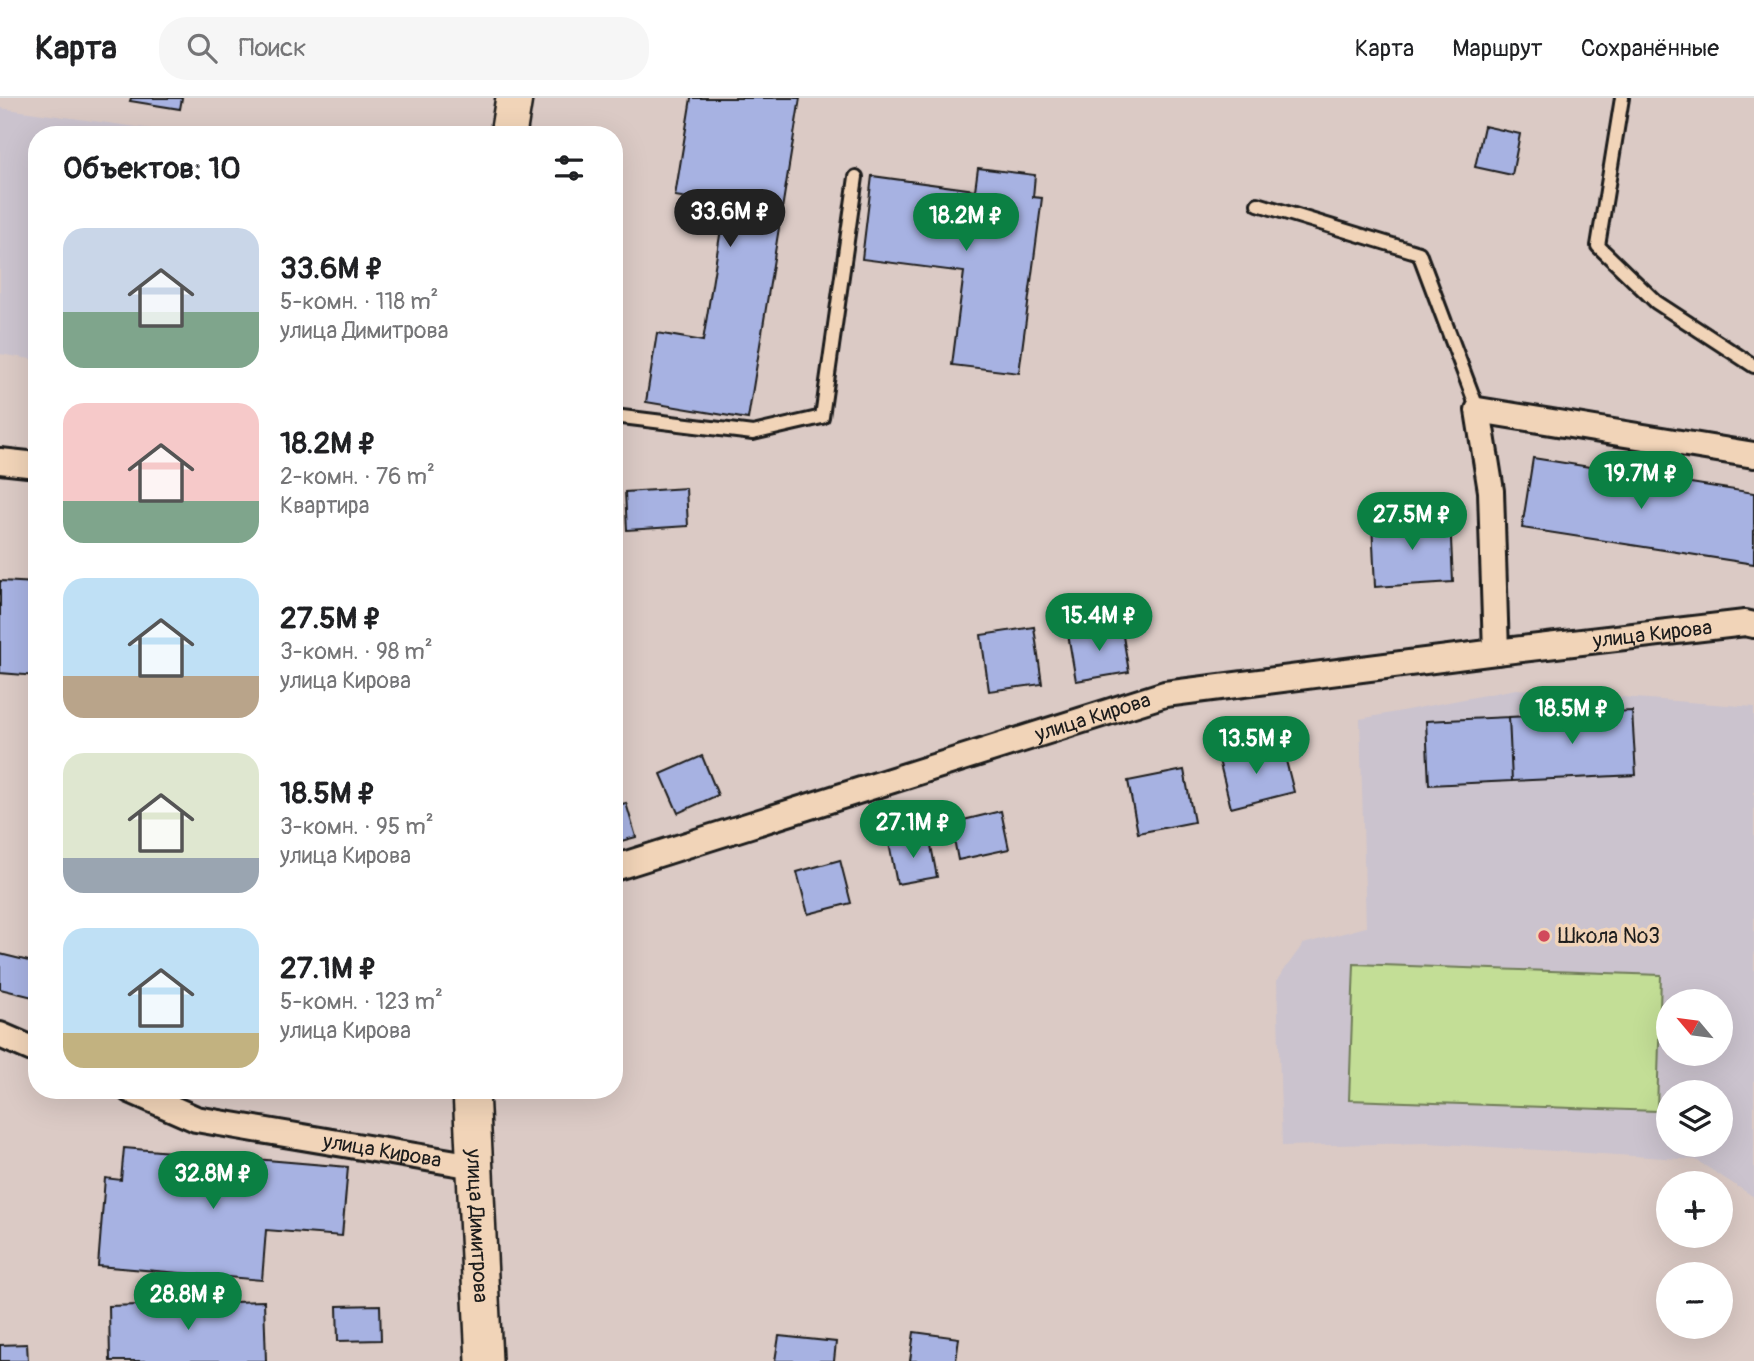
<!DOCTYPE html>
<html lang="ru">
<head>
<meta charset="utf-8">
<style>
  body { margin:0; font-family:Pangolin,sans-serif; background:#f6f6f6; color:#202124; height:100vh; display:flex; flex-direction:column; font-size:26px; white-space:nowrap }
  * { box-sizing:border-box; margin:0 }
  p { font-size:23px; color:#757577 }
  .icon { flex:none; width:38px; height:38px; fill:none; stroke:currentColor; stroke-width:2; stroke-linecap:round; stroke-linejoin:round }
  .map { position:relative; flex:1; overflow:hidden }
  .drawer { position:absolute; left:28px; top:28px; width:595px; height:973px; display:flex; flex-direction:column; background:#fff; border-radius:28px; box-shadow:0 7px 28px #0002 }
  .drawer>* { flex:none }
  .needle { width:46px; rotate:299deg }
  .controls { position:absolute; left:1656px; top:891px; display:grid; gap:14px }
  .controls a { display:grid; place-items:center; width:77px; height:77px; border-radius:50%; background:#fff; box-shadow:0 7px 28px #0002; font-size:35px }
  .price { position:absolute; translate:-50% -60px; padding:0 16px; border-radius:24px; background:#0b8043; color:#fff; font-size:23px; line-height:46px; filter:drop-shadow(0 2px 4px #0008) }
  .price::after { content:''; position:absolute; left:50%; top:42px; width:21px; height:16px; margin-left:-10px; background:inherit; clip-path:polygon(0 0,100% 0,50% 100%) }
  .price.on { background:#222; color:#fff }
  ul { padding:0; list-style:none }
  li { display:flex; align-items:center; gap:21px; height:175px; padding:0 35px }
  li span { display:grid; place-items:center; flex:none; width:196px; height:140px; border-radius:21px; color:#555 }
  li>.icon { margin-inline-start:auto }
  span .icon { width:84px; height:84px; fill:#fffc; stroke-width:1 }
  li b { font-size:30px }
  h2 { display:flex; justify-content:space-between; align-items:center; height:84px; padding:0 35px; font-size:30px }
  header { display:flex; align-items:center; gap:42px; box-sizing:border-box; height:98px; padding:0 35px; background:#fff; border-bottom:2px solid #e0e0e0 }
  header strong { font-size:33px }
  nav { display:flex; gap:38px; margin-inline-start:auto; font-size:24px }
  .search { width:490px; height:63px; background:#f6f6f6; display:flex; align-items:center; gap:18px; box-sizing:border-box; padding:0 24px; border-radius:28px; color:#757577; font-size:26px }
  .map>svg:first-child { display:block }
</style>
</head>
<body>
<header>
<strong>Карта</strong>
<div class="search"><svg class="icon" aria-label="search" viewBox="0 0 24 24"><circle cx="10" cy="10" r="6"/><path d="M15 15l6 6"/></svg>Поиск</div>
<nav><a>Карта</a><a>Маршрут</a><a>Сохранённые</a></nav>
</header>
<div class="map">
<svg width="1754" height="1263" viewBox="0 0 1754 1263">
  <rect width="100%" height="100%" fill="#dbcac5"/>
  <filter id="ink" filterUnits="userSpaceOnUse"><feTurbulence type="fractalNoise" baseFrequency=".0143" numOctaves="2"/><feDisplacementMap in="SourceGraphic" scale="14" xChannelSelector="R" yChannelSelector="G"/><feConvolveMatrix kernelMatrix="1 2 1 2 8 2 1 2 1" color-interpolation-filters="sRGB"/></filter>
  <g filter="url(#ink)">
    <path fill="#cbc3ce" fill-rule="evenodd" d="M0,10L166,33V37H37V262L0,256Z
      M1516,591L1754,609V1099L1696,1062L1429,1045L1282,1048L1277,882L1303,846L1366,829L1360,621ZM1668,903H1720V956H1668ZM1668,994H1720V1046H1668Z"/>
    <path fill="#c3de96" stroke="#707d59" stroke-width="2" d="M1354,866L1661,877L1657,1013L1349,1002Z"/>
    <path fill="#a7b2e2" stroke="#1c1c1c" stroke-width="2" d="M131,0H182L180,11L130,3Z
      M691,0H800L748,321L646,304L657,235L703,243L725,106L675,98Z
      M1484,28L1520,36L1512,77L1475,69Z
      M978,70L1035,77L1033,99L1042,100L1019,275L952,267L964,174L862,161L872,78L975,92Z
      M1533,360L1754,395V466L1522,430Z
      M686,390L688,428L627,432L625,394Z
      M1450,420L1453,484L1375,489L1372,424Z
      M0,483L37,485V578L0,575Z
      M1121,526L1129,574L1076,583L1068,536Z
      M1034,529L1042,586L989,593L981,537Z
      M1632,613L1636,677L1512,683L1509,619Z
      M1509,619L1512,683L1429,687L1426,623Z
      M1282,647L1294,694L1231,710L1219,662Z
      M702,658L718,697L678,715L661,676Z
      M1184,672L1194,724L1138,735L1128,683Z
      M626,705L636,739L614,745V708Z
      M1001,713L1009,751L958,762L951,725Z
      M929,737L937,779L897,786L889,745Z
      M840,762L851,805L808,816L797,774Z
      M0,856L37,865V900L0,891Z
      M124,1050L348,1069L342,1138L266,1132L262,1182L98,1168L105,1080L121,1082Z
      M264,1203L266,1263H110L109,1208Z
      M380,1207L381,1242L338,1243L337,1208Z
      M914,1234L959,1240L956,1263H910Z
      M779,1238L836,1244L834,1263H775Z
      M27,1246L28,1263H0V1247Z"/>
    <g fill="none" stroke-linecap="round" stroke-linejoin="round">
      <defs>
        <path id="lane" d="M1622,0L1598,148L1656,204L1754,268
          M1258,106L1419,155L1478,312
          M614,318L753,335L822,319L856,79"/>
        <g id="street">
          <path d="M0,363L37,367"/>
          <path d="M1496,554L1491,393L1478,312L1754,357"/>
          <path id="s1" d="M614,770L1165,596L1496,554L1745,525L1754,527"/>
          <path d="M0,937L37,953"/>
          <path id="s2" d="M130,992L196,1021L474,1068"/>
        </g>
        <g id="secondary">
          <path d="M508,37L514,0"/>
          <path id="s3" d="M471,992L484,1263"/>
        </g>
      </defs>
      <use href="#lane" stroke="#1c1c1c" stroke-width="18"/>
      <use href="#street" stroke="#1c1c1c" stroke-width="30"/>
      <use href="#secondary" stroke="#1c1c1c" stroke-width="40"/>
      <use href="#lane" stroke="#f1d4b8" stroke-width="12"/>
      <use href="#street" stroke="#f1d4b8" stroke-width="24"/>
      <use href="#secondary" stroke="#f1d4b8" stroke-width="35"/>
    </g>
  </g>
  <circle fill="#d1495b" stroke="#f1d4b8" stroke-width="2.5" cx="1544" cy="838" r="7"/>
  <g text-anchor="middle" stroke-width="7" stroke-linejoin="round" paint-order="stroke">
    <g font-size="21" fill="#1c1c1c" stroke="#f1d4b8">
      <text dy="7" stroke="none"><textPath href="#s1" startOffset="1069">улица Кирова</textPath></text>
      <text dy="7" stroke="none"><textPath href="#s1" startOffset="502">улица Кирова</textPath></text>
      <text dy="7" stroke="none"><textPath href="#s2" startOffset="261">улица Кирова</textPath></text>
      <text dy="7" stroke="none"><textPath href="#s3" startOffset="136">улица Димитрова</textPath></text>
    </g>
    <g font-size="21" fill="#1c1c1c" stroke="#f1d4b8" text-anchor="start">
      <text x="1558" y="845">Школа №3</text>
    </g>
  </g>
</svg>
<div class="controls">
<a><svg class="needle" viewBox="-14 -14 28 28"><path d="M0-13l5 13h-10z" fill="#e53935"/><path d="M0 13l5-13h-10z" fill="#757577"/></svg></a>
<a><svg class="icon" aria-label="layers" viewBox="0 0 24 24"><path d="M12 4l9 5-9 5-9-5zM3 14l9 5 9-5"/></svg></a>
<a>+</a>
<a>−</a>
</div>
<b class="price on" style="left:730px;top:151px">33.6M ₽</b>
<b class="price" style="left:966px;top:155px">18.2M ₽</b>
<b class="price" style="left:1641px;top:413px">19.7M ₽</b>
<b class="price" style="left:1412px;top:454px">27.5M ₽</b>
<b class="price" style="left:1099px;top:555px">15.4M ₽</b>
<b class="price" style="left:1572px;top:648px">18.5M ₽</b>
<b class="price" style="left:1256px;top:678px">13.5M ₽</b>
<b class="price" style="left:913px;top:762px">27.1M ₽</b>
<b class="price" style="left:213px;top:1113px">32.8M ₽</b>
<b class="price" style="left:188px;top:1234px">28.8M ₽</b>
<section class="drawer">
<h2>Объектов: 10<svg class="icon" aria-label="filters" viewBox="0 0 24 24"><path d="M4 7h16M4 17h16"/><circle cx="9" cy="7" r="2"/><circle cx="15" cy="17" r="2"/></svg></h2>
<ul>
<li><span style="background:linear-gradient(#c9d6e8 60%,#7fa58c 0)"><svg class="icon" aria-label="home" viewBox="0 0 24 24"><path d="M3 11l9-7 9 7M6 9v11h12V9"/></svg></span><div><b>33.6M ₽</b><p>5-комн. · 118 m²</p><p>улица Димитрова</p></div></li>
<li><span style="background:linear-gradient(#f6c9c9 70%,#7fa58c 0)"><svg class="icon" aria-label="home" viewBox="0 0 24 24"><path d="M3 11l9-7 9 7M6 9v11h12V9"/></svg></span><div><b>18.2M ₽</b><p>2-комн. · 76 m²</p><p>Квартира</p></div></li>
<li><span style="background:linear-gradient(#bfe0f5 70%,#b9a48a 0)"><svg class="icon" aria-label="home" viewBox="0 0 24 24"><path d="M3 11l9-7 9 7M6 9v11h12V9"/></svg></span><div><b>27.5M ₽</b><p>3-комн. · 98 m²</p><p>улица Кирова</p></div></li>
<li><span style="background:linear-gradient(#dfe7d0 75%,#9aa5b1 0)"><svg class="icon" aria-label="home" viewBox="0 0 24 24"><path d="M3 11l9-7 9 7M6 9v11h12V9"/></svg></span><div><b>18.5M ₽</b><p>3-комн. · 95 m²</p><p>улица Кирова</p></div></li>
<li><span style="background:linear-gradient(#bfe0f5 75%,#c2b280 0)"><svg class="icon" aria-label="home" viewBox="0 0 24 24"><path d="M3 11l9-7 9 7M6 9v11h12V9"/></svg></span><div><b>27.1M ₽</b><p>5-комн. · 123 m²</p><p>улица Кирова</p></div></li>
</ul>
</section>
</div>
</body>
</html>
